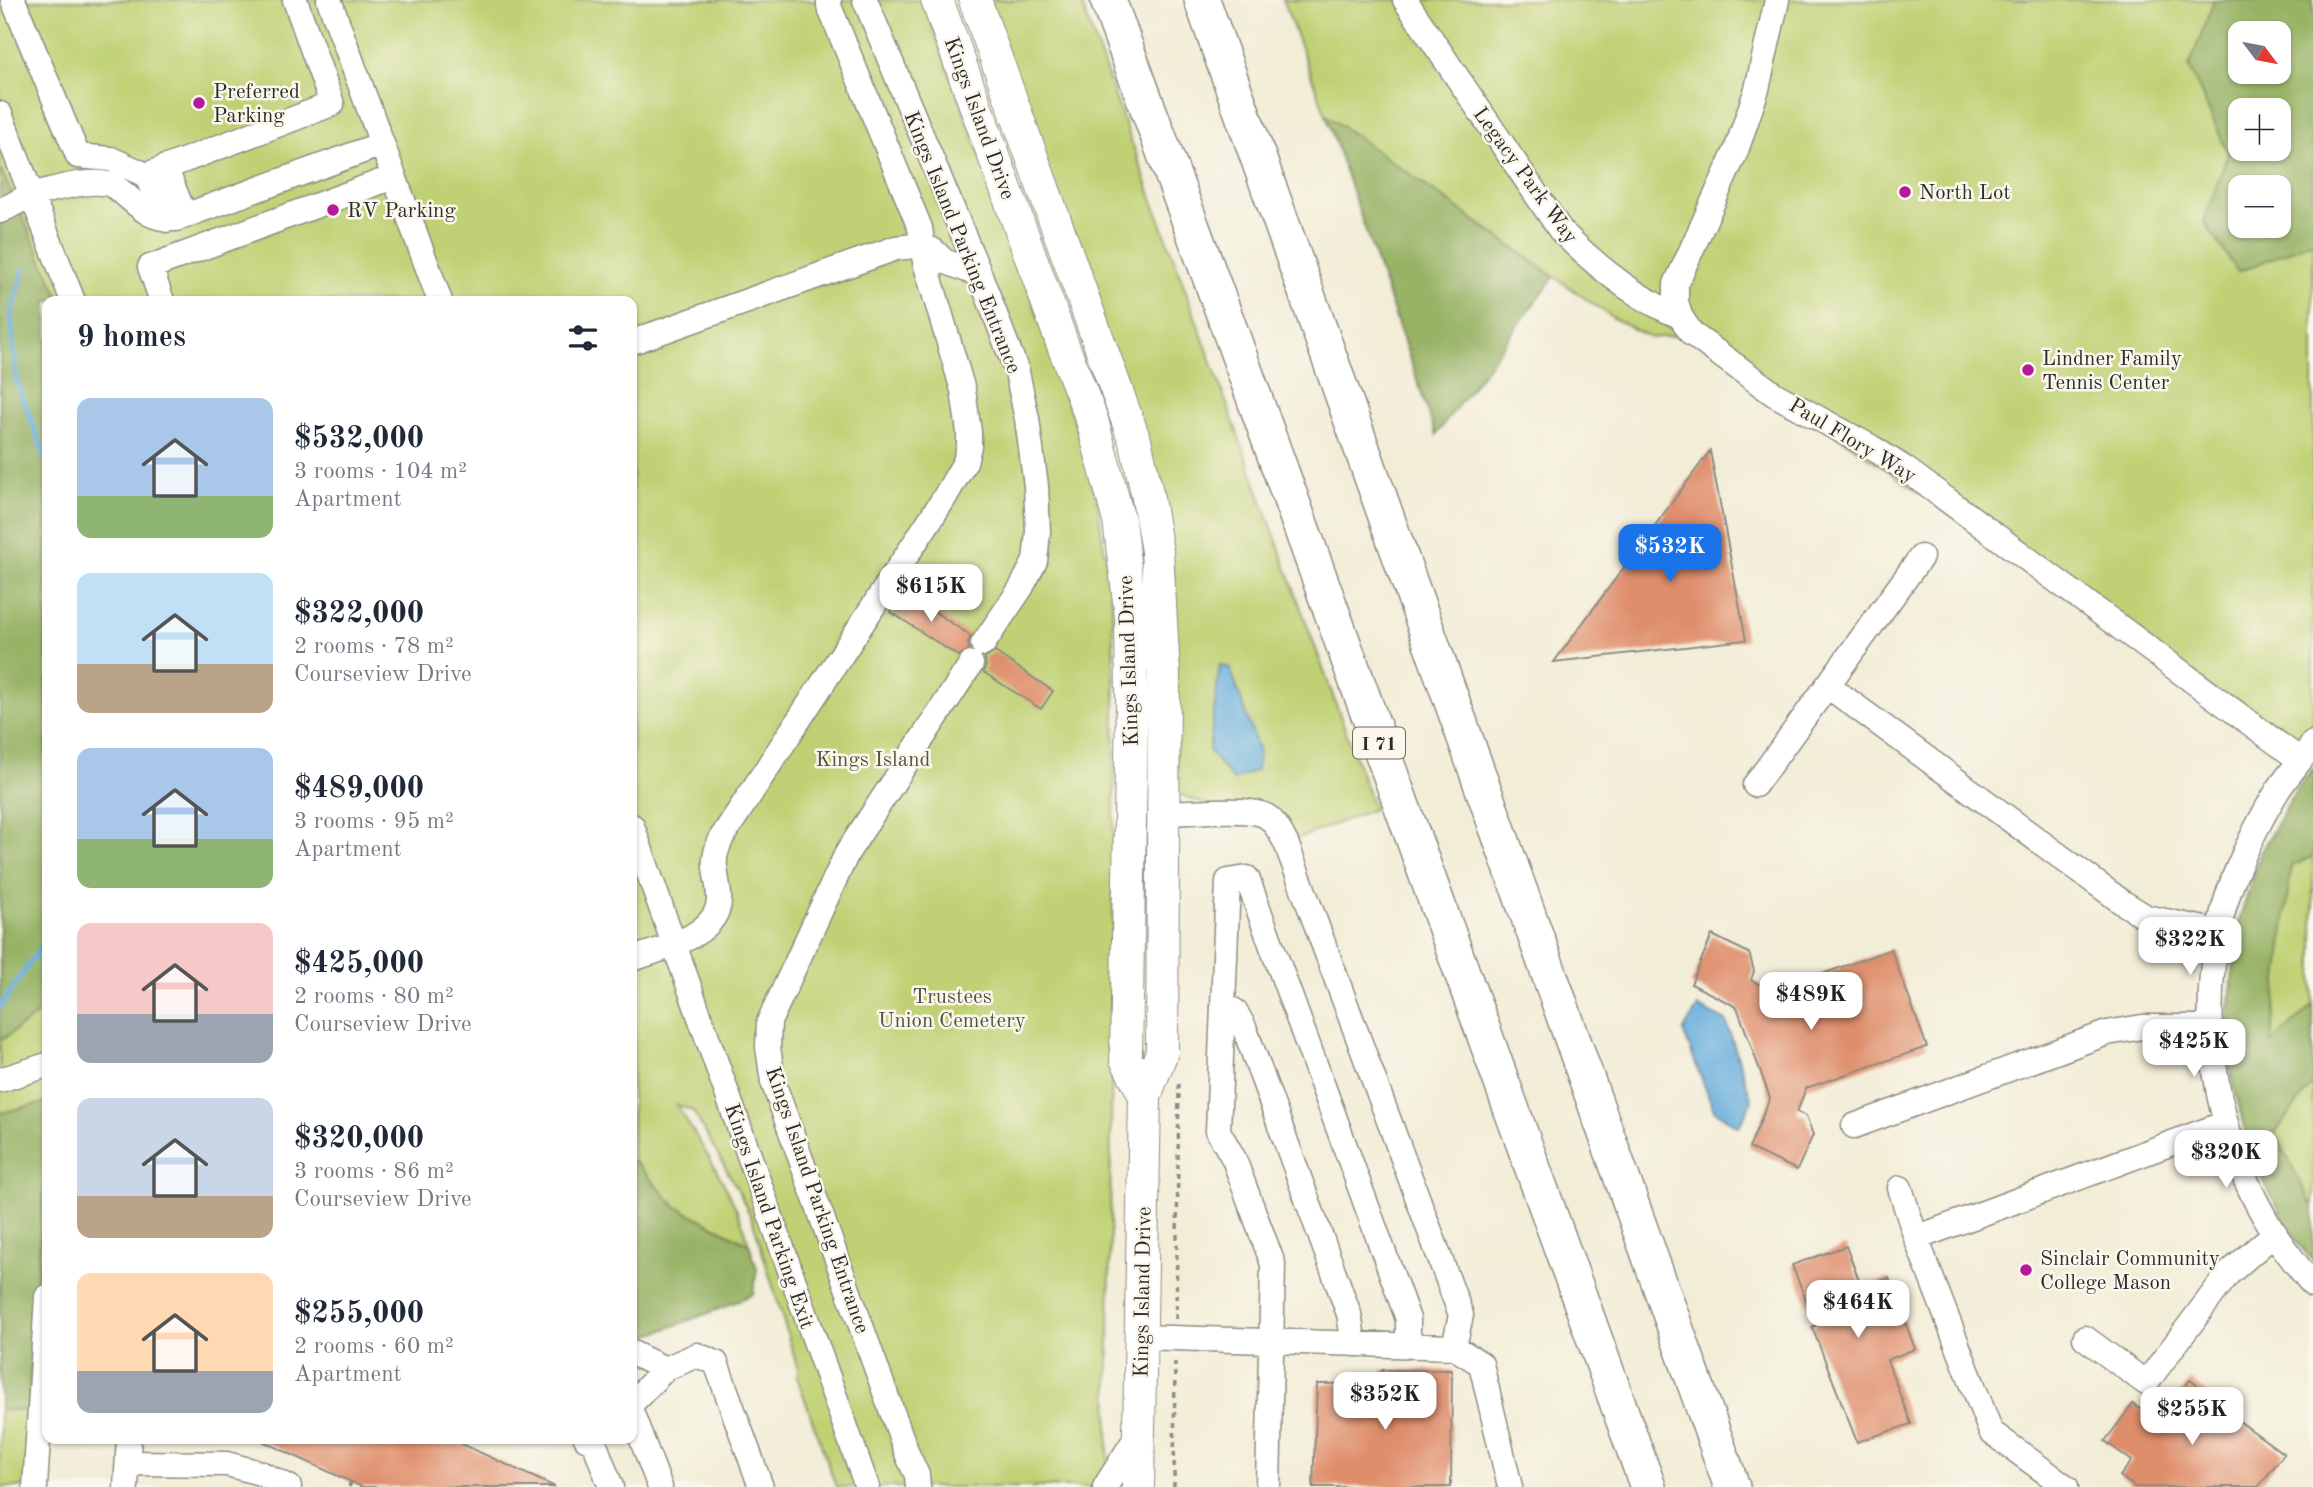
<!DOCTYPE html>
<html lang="en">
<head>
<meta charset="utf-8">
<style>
  body { margin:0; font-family:"Old Standard TT",serif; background:#f6f6f7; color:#1f2937; height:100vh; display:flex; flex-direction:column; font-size:26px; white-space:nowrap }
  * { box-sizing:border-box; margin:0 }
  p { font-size:23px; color:#747a83 }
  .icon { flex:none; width:38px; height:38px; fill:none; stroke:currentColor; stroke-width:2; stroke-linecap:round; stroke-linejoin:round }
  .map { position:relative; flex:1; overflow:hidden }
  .panel { position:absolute; left:42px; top:296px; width:595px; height:1148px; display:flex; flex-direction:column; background:#fff; border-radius:14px; box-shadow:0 2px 5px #0004 }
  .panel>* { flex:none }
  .needle { width:46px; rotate:122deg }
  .buttons { position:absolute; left:2228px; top:21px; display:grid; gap:14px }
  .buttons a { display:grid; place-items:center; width:63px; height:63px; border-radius:14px; background:#fff; box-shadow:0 2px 5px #0004; font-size:35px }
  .price { position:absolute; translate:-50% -60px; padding:0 16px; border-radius:14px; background:#fff; color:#222; font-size:23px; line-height:46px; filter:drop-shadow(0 2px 4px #0008) }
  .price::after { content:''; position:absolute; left:50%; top:42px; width:21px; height:16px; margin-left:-10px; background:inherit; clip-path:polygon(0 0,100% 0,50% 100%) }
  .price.active { background:#1a73e8; color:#fff }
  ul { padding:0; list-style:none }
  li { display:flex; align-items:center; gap:21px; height:175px; padding:0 35px }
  li span { display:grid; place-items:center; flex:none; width:196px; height:140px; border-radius:14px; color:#555 }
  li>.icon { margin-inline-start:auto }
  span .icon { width:84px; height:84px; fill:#fffc; stroke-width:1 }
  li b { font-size:30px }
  h2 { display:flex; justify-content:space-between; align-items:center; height:84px; padding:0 35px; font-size:30px }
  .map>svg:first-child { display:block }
</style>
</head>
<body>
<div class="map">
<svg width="2313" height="1487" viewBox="0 0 2313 1487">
  <rect width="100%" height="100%" fill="#fbf7ec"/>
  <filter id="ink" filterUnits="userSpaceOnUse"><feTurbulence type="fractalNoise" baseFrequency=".0143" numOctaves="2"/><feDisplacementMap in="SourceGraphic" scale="14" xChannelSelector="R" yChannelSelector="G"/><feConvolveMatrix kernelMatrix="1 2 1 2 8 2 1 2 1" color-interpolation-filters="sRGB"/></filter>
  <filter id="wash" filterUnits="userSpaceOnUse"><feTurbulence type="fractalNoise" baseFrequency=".00686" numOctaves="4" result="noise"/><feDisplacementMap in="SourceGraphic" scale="28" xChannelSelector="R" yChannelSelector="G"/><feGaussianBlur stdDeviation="1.57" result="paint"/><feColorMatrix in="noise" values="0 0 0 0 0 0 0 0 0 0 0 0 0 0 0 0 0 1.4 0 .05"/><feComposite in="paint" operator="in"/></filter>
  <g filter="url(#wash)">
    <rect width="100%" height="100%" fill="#f2edd7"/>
    <path fill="#c0d174" stroke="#767e50" stroke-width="2" fill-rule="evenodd" d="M0,0H923L1028,287L1083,448L1097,500L1112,602L1115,703L1108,1449L1110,1487H836L797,1377L798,1369L753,1221L738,1190L693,1111L677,1105C703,1149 735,1194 749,1244L675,1206L632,1159V301H47V1159L26,1487H0Z
      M987,0H1080L1374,809L1297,839L1176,793L1174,575Z
      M1283,0H2313V743L2300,760L1693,334L1651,338L1613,318L1326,115ZM2240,33H2278V72H2240ZM2240,110H2278V149H2240ZM2240,187H2278V226H2240Z
      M2313,769V1261L2296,1241L2252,1159L2225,1049L2238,925L2261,852L2296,790Z"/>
    <path fill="#98b366" stroke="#626f48" stroke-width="2" fill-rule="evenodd" d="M2214,0H2313V243L2311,242L2238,272L2204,221L2228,153L2189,67ZM2278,33V72H2240V33ZM2278,110V149H2240V110ZM2240,187H2278V226H2240Z
      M1326,115L1554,277L1436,435Z
      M0,168L61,301H47V991L41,1012L0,1041Z
      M2313,769V857L2291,866L2271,1043L2313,1005V1083L2275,1133L2313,1207V1261L2296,1241L2252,1159L2225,1049L2238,925L2261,852L2296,790Z
      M47,1102V1149L27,1410H0V1113Z
      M632,1159L675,1206L749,1244L757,1269L753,1294L724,1307L645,1337L632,1331Z"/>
    <path fill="#66addd" stroke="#486c84" stroke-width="2" d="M1220,665L1230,668L1259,752L1257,770L1233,780L1209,751Z
      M1698,1007L1726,1021L1752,1101L1739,1127L1714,1110L1683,1031Z"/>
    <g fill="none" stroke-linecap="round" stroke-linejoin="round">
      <path stroke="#66addd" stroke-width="5" d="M24,269L11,314L16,379L47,462
        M0,1007L44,942L47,931"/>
    </g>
    <g id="blocks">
      <path fill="#df8e6c" d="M1710,451L1746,640L1554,662Z
        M901,592L904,594L905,592L971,636L968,642L969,650L958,656L891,612L892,610L890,608Z
        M995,652L1053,691L1041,709L983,672L986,666L985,658Z
        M1712,935L1749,953L1754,971L1751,980L1773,992L1891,949L1927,1047L1806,1088L1797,1112L1806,1116L1813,1135L1797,1170L1749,1148L1770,1098L1737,1007L1691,984Z
        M1846,1246L1862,1288L1889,1278L1915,1349L1887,1360L1911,1424L1857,1442L1812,1327L1816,1325L1792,1265Z
        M1382,1370H1452L1451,1487H1313L1317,1384L1378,1383Z
        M2190,1380L2207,1392L2205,1396L2284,1454L2258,1487H2135L2120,1476L2132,1461L2105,1441L2133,1404L2159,1423Z
        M256,1438H449L555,1487H362Z"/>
    </g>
  </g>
  <g filter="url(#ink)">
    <use href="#blocks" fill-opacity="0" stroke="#8e8c81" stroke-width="2"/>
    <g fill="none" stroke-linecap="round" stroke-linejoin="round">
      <defs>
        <path id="minor" d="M13,0L78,156L111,159L146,175L167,220
          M329,0L440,301
          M865,0L980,275L1017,372L1027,419L1036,486L1038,532L1035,561L1021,588L983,644
          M1405,0L1561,231C1595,265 1635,299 1680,316
          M1777,0L1757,89L1736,151L1676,284V301L1680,316L1692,334L1774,394L1871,447L1904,468L2300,760
          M0,114L73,301
          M165,167L185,216
          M146,175L332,104L295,0
          M0,211C11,206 23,198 35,194C54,189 98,176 115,187C137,202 145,220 176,219L382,144
          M162,301L150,267L380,182
          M632,342L896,248L923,245L934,251L944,261L980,275
          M1828,686L2122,902L2146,917L2219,932
          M2313,743C2302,759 2289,774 2278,790C2261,817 2247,846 2235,875C2192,985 2208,1119 2266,1220C2279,1243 2296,1264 2313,1285
          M1755,785L1921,557
          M1165,813C1187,813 1249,806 1266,816C1275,821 1281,834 1286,843L1461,1315L1454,1347
          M632,826L867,1487
          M632,959C661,949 722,935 719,896C717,869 709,864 722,837L943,500L965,462L969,446V432L963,390L925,262L920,228L829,6V0
          M1223,1005L1235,1011L1244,1027L1349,1314L1354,1344
          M0,1080L47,1065
          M1854,1126L2107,1033L2142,1027H2212
          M1900,1188L1916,1238L1991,1432L2066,1487
          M1916,1238L2226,1123
          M1141,1337L1454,1347L1481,1364L1510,1487
          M2085,1338L2146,1383L2228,1274L2275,1233
          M632,1353L665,1369
          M632,1403L665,1369L697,1355L716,1363L761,1487
          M632,1414L660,1487
          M586,1438L594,1442L611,1487
          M129,1463L227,1464L260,1473L289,1487
          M35,1487L47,1297
          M126,1487L129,1438
          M918,1487L917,1475L908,1456L773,1082L768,1047L769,1022L847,853L971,664
          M1105,1487L1139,1433
          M1268,1487L1273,1264L1234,1159L1218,1131L1228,881L1247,878L1408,1319V1346"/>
        <path id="major" d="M937,0L1064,348L1092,420L1119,521L1131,617L1132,700L1126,1059L1145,1096
          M975,0L1136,444L1147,493L1157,551L1164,674L1162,1052L1145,1096L1138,1487"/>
        <path id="highway" d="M1108,0L1228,325L1648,1487
          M1202,0L1732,1487"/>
      </defs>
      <use href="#minor" stroke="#8e8c81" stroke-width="27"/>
      <use href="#major" stroke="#8e8c81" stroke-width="34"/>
      <use href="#highway" stroke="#8e8c81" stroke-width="38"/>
      <path stroke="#8e8c81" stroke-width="3.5" stroke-dasharray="5 5" stroke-linecap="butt" d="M1176,1319L1179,1081
        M349,1487L351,1482
        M1174,1487L1175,1358"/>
      <use href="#minor" stroke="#fff" stroke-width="24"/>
      <use href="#major" stroke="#fff" stroke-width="32"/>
      <use href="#highway" stroke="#fff" stroke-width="35"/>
    </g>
  </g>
  <g fill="#b5179e" stroke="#fbf7ec" stroke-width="2.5">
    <circle cx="199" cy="103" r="7"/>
    <circle cx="1905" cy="192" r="7"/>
    <circle cx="333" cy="210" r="7"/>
    <circle cx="2028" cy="370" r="7"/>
    <circle cx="2026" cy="1270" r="7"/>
  </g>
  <g text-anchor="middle" stroke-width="5" stroke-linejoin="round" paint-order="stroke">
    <rect fill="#fbf7ec" stroke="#696865" stroke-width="2" x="1353" y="727.5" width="52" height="31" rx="5"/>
    <g font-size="19" font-weight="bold" fill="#2b2b2b">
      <text x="1379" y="750">I 71</text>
    </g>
    <g font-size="21" fill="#2b2b2b" stroke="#fbf7ec" text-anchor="start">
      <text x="213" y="98">Preferred<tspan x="213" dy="24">Parking</tspan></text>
      <text x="1919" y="199">North Lot</text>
      <text x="347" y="217">RV Parking</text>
      <text x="2042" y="365">Lindner Family<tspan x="2042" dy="24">Tennis Center</tspan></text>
      <text x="2040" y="1265">Sinclair Community<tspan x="2040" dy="24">College Mason</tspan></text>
    </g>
    <g font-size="21" fill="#2b2b2b" stroke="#fbf7ec">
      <text transform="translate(980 118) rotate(70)" y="7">Kings Island Drive</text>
      <text transform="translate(1526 175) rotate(54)" y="7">Legacy Park Way</text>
      <text transform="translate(963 242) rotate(68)" y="7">Kings Island Parking Entrance</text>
      <text transform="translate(1853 440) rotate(31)" y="7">Paul Flory Way</text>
      <text transform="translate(1128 661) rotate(-92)" y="7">Kings Island Drive</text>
      <text transform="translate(818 1200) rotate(71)" y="7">Kings Island Parking Entrance</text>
      <text transform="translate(770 1216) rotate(71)" y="7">Kings Island Parking Exit</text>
      <text transform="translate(1142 1292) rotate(-89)" y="7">Kings Island Drive</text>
    </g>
    <g font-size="21" fill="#50543d" stroke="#fbf7ec">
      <text x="873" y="766">Kings Island</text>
      <text x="952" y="1003">Trustees<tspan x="952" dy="24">Union Cemetery</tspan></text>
    </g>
  </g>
</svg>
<div class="buttons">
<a><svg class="needle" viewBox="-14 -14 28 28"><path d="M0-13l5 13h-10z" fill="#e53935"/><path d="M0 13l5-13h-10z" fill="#747a83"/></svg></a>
<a>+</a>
<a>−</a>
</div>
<b class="price active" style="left:1670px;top:584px">$532K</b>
<b class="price" style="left:931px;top:624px">$615K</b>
<b class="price" style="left:2190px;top:977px">$322K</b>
<b class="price" style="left:1811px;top:1032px">$489K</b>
<b class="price" style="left:2194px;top:1079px">$425K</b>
<b class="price" style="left:2226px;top:1190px">$320K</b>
<b class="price" style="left:1858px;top:1340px">$464K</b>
<b class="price" style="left:1385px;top:1432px">$352K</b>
<b class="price" style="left:2192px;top:1447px">$255K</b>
<section class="panel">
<h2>9 homes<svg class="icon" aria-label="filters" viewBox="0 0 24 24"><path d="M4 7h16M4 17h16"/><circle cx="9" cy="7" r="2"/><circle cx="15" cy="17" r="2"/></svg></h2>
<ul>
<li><span style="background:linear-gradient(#a9c7e8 70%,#8fb573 0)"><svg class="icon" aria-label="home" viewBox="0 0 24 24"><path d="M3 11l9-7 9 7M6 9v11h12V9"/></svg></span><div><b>$532,000</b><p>3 rooms · 104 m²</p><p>Apartment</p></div></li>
<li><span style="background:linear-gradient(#bfe0f5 65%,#b9a48a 0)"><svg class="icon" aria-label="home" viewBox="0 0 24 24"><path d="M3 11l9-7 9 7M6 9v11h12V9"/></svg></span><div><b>$322,000</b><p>2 rooms · 78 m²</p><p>Courseview Drive</p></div></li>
<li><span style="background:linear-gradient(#a9c7e8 65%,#8fb573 0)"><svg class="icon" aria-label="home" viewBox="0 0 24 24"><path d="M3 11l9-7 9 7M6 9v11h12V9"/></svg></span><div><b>$489,000</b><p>3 rooms · 95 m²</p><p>Apartment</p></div></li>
<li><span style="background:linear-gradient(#f6c9c9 65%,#9aa5b1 0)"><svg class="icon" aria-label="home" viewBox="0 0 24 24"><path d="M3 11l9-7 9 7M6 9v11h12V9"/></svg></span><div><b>$425,000</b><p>2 rooms · 80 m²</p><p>Courseview Drive</p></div></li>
<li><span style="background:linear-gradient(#c9d6e8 70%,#b9a48a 0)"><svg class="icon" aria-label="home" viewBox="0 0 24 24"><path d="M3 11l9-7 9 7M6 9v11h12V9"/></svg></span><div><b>$320,000</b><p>3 rooms · 86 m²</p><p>Courseview Drive</p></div></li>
<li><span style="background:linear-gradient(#ffd9b3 70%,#9aa5b1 0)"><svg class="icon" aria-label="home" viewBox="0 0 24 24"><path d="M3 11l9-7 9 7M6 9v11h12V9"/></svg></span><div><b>$255,000</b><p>2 rooms · 60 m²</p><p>Apartment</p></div></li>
</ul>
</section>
</div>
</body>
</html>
